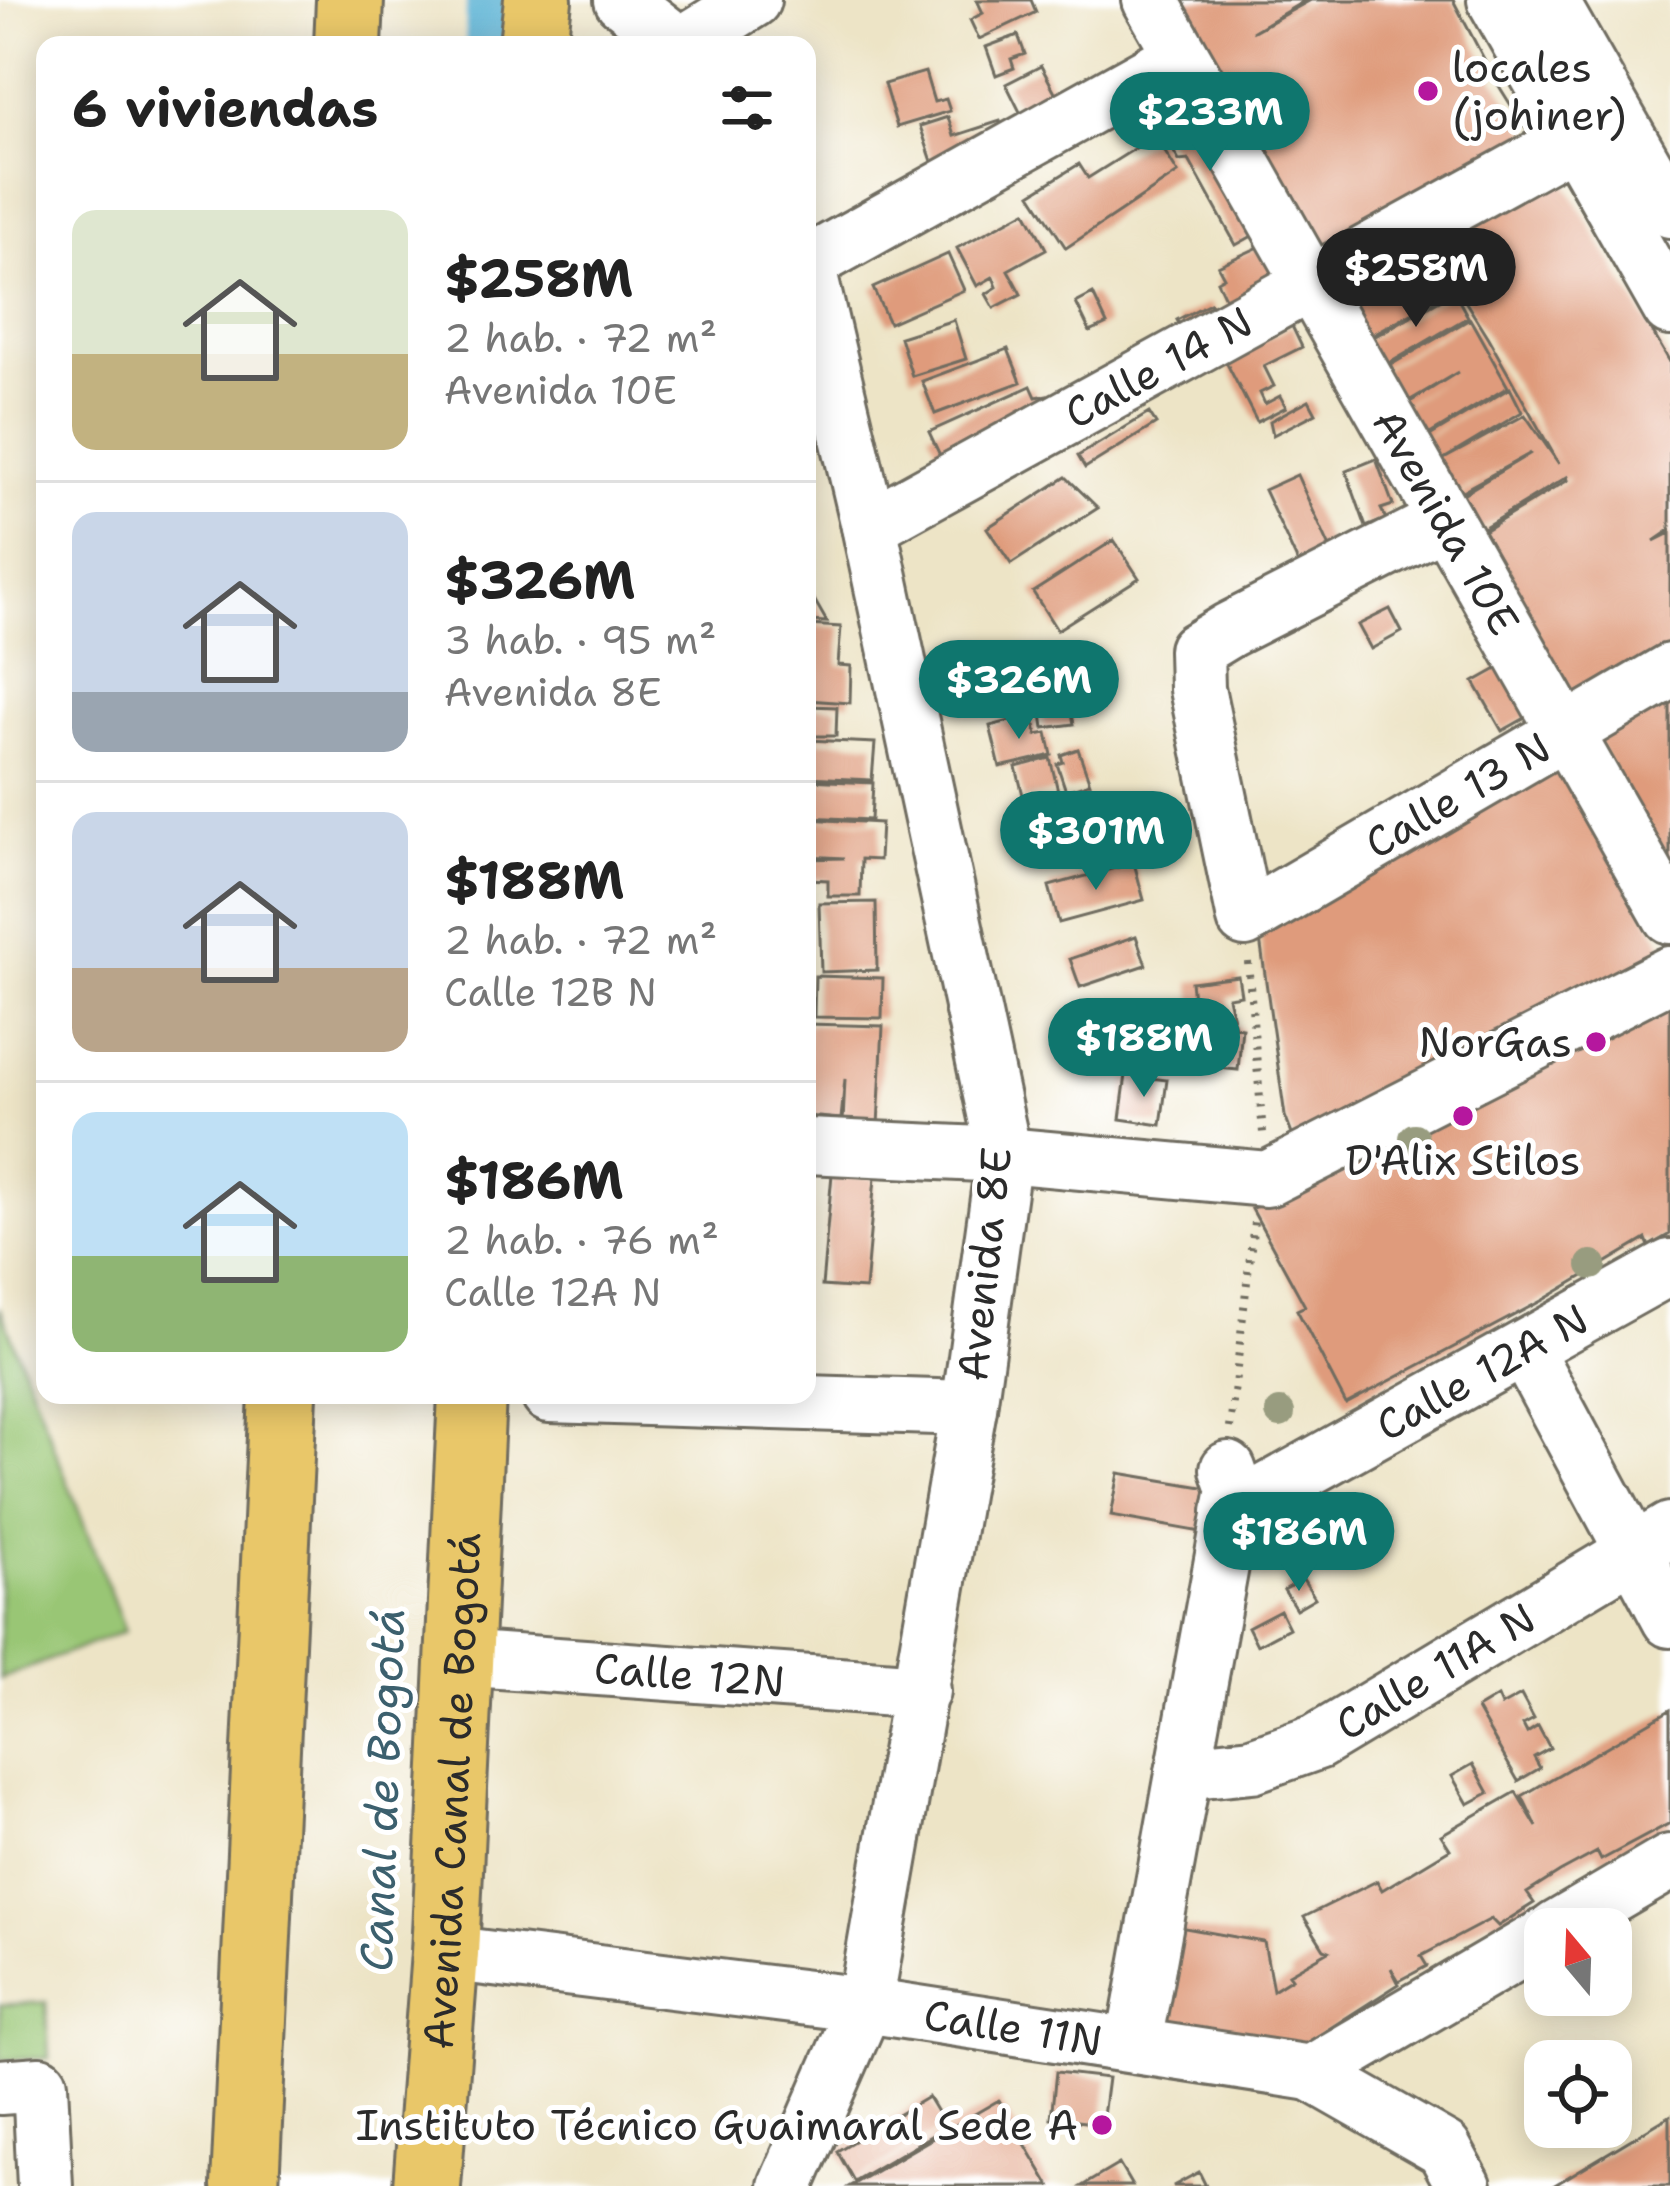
<!DOCTYPE html>
<html lang="es">
<head>
<meta charset="utf-8">
<style>
  body { margin:0; font-family:"Shantell Sans",sans-serif; background:#f2f2f2; color:#222; height:100vh; display:flex; flex-direction:column; font-size:45px; white-space:nowrap }
  * { box-sizing:border-box; margin:0 }
  p { font-size:39px; color:#767676 }
  .icon { flex:none; width:66px; height:66px; fill:none; stroke:currentColor; stroke-width:2; stroke-linecap:round; stroke-linejoin:round }
  .map { position:relative; flex:1; overflow:hidden }
  .sheet { position:absolute; left:36px; top:36px; width:780px; height:1368px; display:flex; flex-direction:column; background:#fff; border-radius:24px; box-shadow:0 6px 30px #0003 }
  .sheet>* { flex:none }
  .needle { width:78px; rotate:341deg }
  .tools { position:absolute; left:1524px; top:1908px; display:grid; gap:24px }
  .tools a { display:grid; place-items:center; width:108px; height:108px; border-radius:24px; background:#fff; box-shadow:0 6px 30px #0003; font-size:60px }
  .price { position:absolute; translate:-50% -102px; padding:0 27px; border-radius:42px; background:#0f766e; color:#fff; font-size:39px; line-height:78px; filter:drop-shadow(0 3px 6px #0008) }
  .price::after { content:''; position:absolute; left:50%; top:72px; width:36px; height:27px; margin-left:-18px; background:inherit; clip-path:polygon(0 0,100% 0,50% 100%) }
  .price.active { background:#222; color:#fff }
  ul { padding:0; list-style:none }
  li { display:flex; align-items:center; gap:36px; height:300px; padding:0 36px }
  li+li { border-top:3px solid #e0e0e0 }
  li span { display:grid; place-items:center; flex:none; width:336px; height:240px; border-radius:24px; color:#555 }
  li>.icon { margin-inline-start:auto }
  span .icon { width:144px; height:144px; fill:#fffc; stroke-width:1 }
  li b { font-size:51px }
  h2 { display:flex; justify-content:space-between; align-items:center; height:144px; padding:0 36px; font-size:51px }
  .map>svg:first-child { display:block }
</style>
</head>
<body>
<div class="map">
<svg width="1670" height="2186" viewBox="0 0 1670 2186">
  <rect width="100%" height="100%" fill="#fff"/>
  <filter id="ink" filterUnits="userSpaceOnUse"><feTurbulence type="fractalNoise" baseFrequency=".00833" numOctaves="2"/><feDisplacementMap in="SourceGraphic" scale="24" xChannelSelector="R" yChannelSelector="G"/><feConvolveMatrix kernelMatrix="1 2 1 2 8 2 1 2 1" color-interpolation-filters="sRGB"/></filter>
  <filter id="wash" filterUnits="userSpaceOnUse"><feTurbulence type="fractalNoise" baseFrequency=".004" numOctaves="4" result="noise"/><feDisplacementMap in="SourceGraphic" scale="48" xChannelSelector="R" yChannelSelector="G"/><feGaussianBlur stdDeviation="2.7" result="paint"/><feColorMatrix in="noise" values="0 0 0 0 0 0 0 0 0 0 0 0 0 0 0 0 0 1.4 0 .05"/><feComposite in="paint" operator="in"/></filter>
  <g filter="url(#wash)">
    <rect width="100%" height="100%" fill="#ede4c6"/>
    <path fill="#99c674" stroke="#627850" stroke-width="3" d="M0,1307L125,1631L0,1679Z
      M46,2002L49,2058L0,2060V2005Z"/>
    <g fill="none" stroke-linecap="round" stroke-linejoin="round">
      <path stroke="#56b0d3" stroke-width="42" d="M486,45L487,0"/>
    </g>
    <g id="blocks">
      <path fill="#df9b7c" d="M977,0H1031L1036,12L979,39L970,20L983,13Z
        M1172,0H1306L1252,32L1311,0H1453L1494,78L1539,150L1317,270Z
        M1018,35L1025,54L1011,59L1014,68L996,75L986,47Z
        M1041,66L1064,109L1028,128L1006,84Z
        M925,72L934,102L946,99L950,111L897,127L884,84Z
        M1191,108L1261,231L1236,245L1189,160L1179,161L1159,126Z
        M948,117L954,136L1000,121L1008,142L934,167L920,126Z
        M1155,136L1178,173L1066,248L1031,194L1079,164L1088,178Z
        M1557,168L1670,362V530L1654,541L1670,533V656L1575,714L1472,538L1568,480L1567,477L1473,534L1453,500L1531,453L1453,496L1423,440L1510,388L1522,412L1442,460L1525,415L1559,464L1488,338L1457,288L1357,343L1329,297Z
        M1026,211L1046,249L1008,270L1021,294L994,308L986,294L997,287L993,277L977,286L957,248Z
        M1272,241L1292,282L1234,317L1217,281L1224,277L1218,266Z
        M948,254L964,290L889,323L873,288Z
        M1454,292L1468,317L1381,368L1363,343Z
        M1093,294L1107,324L1090,332L1076,303Z
        M1210,303L1220,323L1188,340L1177,320Z
        M1470,319L1508,387L1420,440L1402,407L1458,372L1402,405L1382,370Z
        M954,320L966,359L912,376L900,337Z
        M1292,326L1302,347L1264,366L1274,386L1260,393L1265,404L1280,396L1286,407L1257,422L1225,360Z
        M1008,349L1021,382L935,414L922,381Z
        M1031,386L1036,397L1047,395L1051,418L945,466L929,432Z
        M1309,400L1316,413L1273,435L1270,421Z
        M1149,413L1156,424L1085,468L1078,456Z
        M1376,459L1393,505L1381,509L1386,519L1366,527L1346,471Z
        M1297,475L1330,548L1298,563L1264,490Z
        M1066,477L1098,508L1011,564L987,528Z
        M1114,540L1139,578L1057,630L1033,592Z
        M807,587L827,622L807,621Z
        M1390,609L1402,632L1371,649L1358,625Z
        M807,625L841,627L838,665L851,666L850,703L807,700Z
        M1515,659L1543,708L1502,731L1474,682Z
        M1670,684V872L1591,732Z
        M807,706L837,707L836,736H807Z
        M1071,708L1074,724L1044,728L1042,714Z
        M1033,715L1037,735L1047,733L1052,755L1000,767L990,726Z
        M807,740L875,743L872,780L807,777Z
        M1078,749L1090,783L1066,791L1057,764L1063,762L1061,755Z
        M1555,753L1666,950L1298,1150L1285,1116L1258,925Z
        M1050,758L1058,791L1024,799L1016,767Z
        M807,780L873,783L871,820L807,817Z
        M807,819L881,823L879,860L861,859L860,896H828V880L807,879V859L844,858L807,856Z
        M1134,863L1144,900L1059,923L1049,886Z
        M876,902L877,970L821,972L819,903Z
        M1136,936L1146,965L1080,987L1070,959Z
        M815,976L883,978L882,1018L814,1017Z
        M1238,976L1241,995L1228,997L1235,1027L1242,1028L1238,1070L1200,1066L1204,1027L1231,1017L1196,1022L1191,982Z
        M1670,989V1234L1649,1246L1646,1239L1543,1300L1346,1404L1297,1310L1305,1306L1252,1209L1330,1168L1334,1177L1375,1156L1371,1147Z
        M807,1024L883,1026L878,1125L843,1123L845,1079L841,1119L807,1116Z
        M1127,1033H1167V1041H1154V1049L1168,1050V1070H1126Z
        M1126,1075L1167,1080L1161,1125L1120,1119Z
        M832,1174L875,1178L865,1289L822,1286Z
        M1119,1473L1232,1492L1224,1536L1111,1516Z
        M1303,1579L1315,1598L1296,1609L1284,1590Z
        M1280,1610L1289,1628L1257,1645L1248,1627Z
        M1521,1695L1534,1719L1523,1725L1527,1733L1538,1726L1550,1748L1534,1757L1540,1768L1518,1781L1477,1709L1497,1697L1501,1706Z
        M1670,1710V1823L1601,1860L1597,1852L1560,1872L1527,1893L1534,1903L1498,1926L1491,1919L1421,1956L1427,1966L1399,1981L1391,1968L1399,1984L1285,2057L1151,2032L1174,1926L1264,1942L1273,1990L1292,1978L1289,1974L1329,1951L1324,1949L1304,1917L1377,1881L1382,1890L1450,1849L1441,1835L1516,1792L1537,1827L1522,1796Z
        M1473,1764L1489,1793L1468,1804L1452,1776Z
        M1056,2072L1108,2078L1102,2124L1051,2118Z
        M928,2097L946,2127L854,2181L837,2151Z
        M999,2100L1050,2186H850Z
        M1670,2116V2186H1553Z
        M1119,2164L1132,2186H1082Z
        M1199,2172L1206,2186H1173Z"/>
    </g>
  </g>
  <g filter="url(#ink)">
    <use href="#blocks" fill-opacity="0" stroke="#6f6c61" stroke-width="3"/>
    <g fill="none" stroke-linecap="round" stroke-linejoin="round">
      <defs>
        <g id="minor">
          <path d="M622,0L680,45"/>
          <path id="s1" d="M1150,0L1670,916"/>
          <path d="M1495,0L1670,308"/>
          <path d="M1550,0L1670,210"/>
          <path d="M681,45L753,0"/>
          <path id="s2" d="M1445,520L1229,630L1196,650L1197,689L1245,919L1670,671"/>
          <path id="s3" d="M869,526L1574,139"/>
          <path d="M807,1146L1004,1155L1267,1179L1670,974"/>
          <path d="M1525,1350L1670,1620"/>
          <path d="M549,1395L969,1408"/>
          <path id="s4" d="M1230,1512L1670,1267"/>
          <path id="s5" d="M459,1658L922,1691"/>
          <path id="s6" d="M1183,1772L1252,1765L1317,1742L1670,1530"/>
          <path d="M1556,1929L1670,1862"/>
          <path id="s7" d="M445,1953L865,2005L1311,2073L1545,1936"/>
          <path d="M1134,2043L1235,1489L1228,1469"/>
          <path d="M1311,2073L1444,2149L1464,2186"/>
          <path d="M0,2087L40,2084L45,2186"/>
          <path d="M786,2186L865,2005L969,1408L1004,1155L869,526L807,264L1181,56"/>
        </g>
        <g id="major">
          <path d="M348,45L350,0"/>
          <path d="M533,45L538,0"/>
          <path d="M245,2186L283,1395"/>
          <path id="s8" d="M427,2186L445,1953L472,1395"/>
        </g>
      </defs>
      <use href="#minor" stroke="#6f6c61" stroke-width="60"/>
      <use href="#major" stroke="#6f6c61" stroke-width="72"/>
      <path stroke="#6f6c61" stroke-width="8" stroke-dasharray="3 9" stroke-linecap="butt" d="M1248,962L1263,1133
        M1230,1428L1254,1222"/>
      <use href="#minor" stroke="#fff" stroke-width="54"/>
      <use href="#major" stroke="#e9c769" stroke-width="66"/>
    </g>
    <g fill="#989c7f">
      <circle cx="1414" cy="1138" r="15"/>
      <circle cx="1592" cy="1265" r="15"/>
      <circle cx="1280" cy="1413" r="15"/>
    </g>
  </g>
  <g fill="#b5179e" stroke="#fff" stroke-width="4.5">
    <circle cx="1428" cy="91" r="12"/>
    <circle cx="1596" cy="1042" r="12"/>
    <circle cx="1463" cy="1116" r="12"/>
    <circle cx="1102" cy="2125" r="12"/>
  </g>
  <g text-anchor="middle" stroke-width="10" stroke-linejoin="round" paint-order="stroke">
    <g font-size="42" fill="#2b2b2b" stroke="#fff" text-anchor="end">
      <text x="1452" y="82" text-anchor="start">locales<tspan x="1452" dy="48">(johiner)</tspan></text>
      <text x="1572" y="1057">NorGas</text>
      <text x="1463" y="1175" text-anchor="middle">D'Alix Stilos</text>
      <text x="1078" y="2140">Instituto Técnico Guaimaral Sede A</text>
    </g>
    <g font-size="42" fill="#2b2b2b" stroke="#fff">
      <text dy="15" stroke="none"><textPath href="#s3" startOffset="330">Calle 14 N</textPath></text>
      <text dy="15" stroke="none"><textPath href="#s1" startOffset="600">Avenida 10E</textPath></text>
      <text dy="15" stroke="none"><textPath href="#s2" startOffset="801">Calle 13 N</textPath></text>
      <text transform="translate(984 1264) rotate(-84)" y="15">Avenida 8E</text>
      <text dy="15" stroke="none"><textPath href="#s4" startOffset="288">Calle 12A N</textPath></text>
      <text dy="15" stroke="none"><textPath href="#s6" startOffset="276">Calle 11A N</textPath></text>
      <text dy="15" stroke="none"><textPath href="#s5" startOffset="231">Calle 12N</textPath></text>
      <text dy="15" stroke="none"><textPath href="#s8" startOffset="396">Avenida Canal de Bogotá</textPath></text>
      <text dy="15" stroke="none"><textPath href="#s7" startOffset="573">Calle 11N</textPath></text>
    </g>
    <g font-size="45" font-style="italic" fill="#3c606e" stroke="#fff">
      <text transform="translate(382 1790) rotate(-88)" y="16">Canal de Bogotá</text>
    </g>
  </g>
</svg>
<div class="tools">
<a><svg class="needle" viewBox="-14 -14 28 28"><path d="M0-13l5 13h-10z" fill="#e53935"/><path d="M0 13l5-13h-10z" fill="#767676"/></svg></a>
<a><svg class="icon" aria-label="locate" viewBox="0 0 24 24"><circle cx="12" cy="12" r="6"/><path d="M12 2v4M12 18v4M2 12h4M18 12h4"/></svg></a>
</div>
<b class="price" style="left:1210px;top:174px">$233M</b>
<b class="price active" style="left:1416px;top:330px">$258M</b>
<b class="price" style="left:1019px;top:742px">$326M</b>
<b class="price" style="left:1096px;top:893px">$301M</b>
<b class="price" style="left:1144px;top:1100px">$188M</b>
<b class="price" style="left:1299px;top:1594px">$186M</b>
<section class="sheet">
<h2>6 viviendas<svg class="icon" aria-label="filters" viewBox="0 0 24 24"><path d="M4 7h16M4 17h16"/><circle cx="9" cy="7" r="2"/><circle cx="15" cy="17" r="2"/></svg></h2>
<ul>
<li><span style="background:linear-gradient(#dfe7d0 60%,#c2b280 0)"><svg class="icon" aria-label="home" viewBox="0 0 24 24"><path d="M3 11l9-7 9 7M6 9v11h12V9"/></svg></span><div><b>$258M</b><p>2 hab. · 72 m²</p><p>Avenida 10E</p></div></li>
<li><span style="background:linear-gradient(#c9d6e8 75%,#9aa5b1 0)"><svg class="icon" aria-label="home" viewBox="0 0 24 24"><path d="M3 11l9-7 9 7M6 9v11h12V9"/></svg></span><div><b>$326M</b><p>3 hab. · 95 m²</p><p>Avenida 8E</p></div></li>
<li><span style="background:linear-gradient(#c9d6e8 65%,#b9a48a 0)"><svg class="icon" aria-label="home" viewBox="0 0 24 24"><path d="M3 11l9-7 9 7M6 9v11h12V9"/></svg></span><div><b>$188M</b><p>2 hab. · 72 m²</p><p>Calle 12B N</p></div></li>
<li><span style="background:linear-gradient(#bfe0f5 60%,#8fb573 0)"><svg class="icon" aria-label="home" viewBox="0 0 24 24"><path d="M3 11l9-7 9 7M6 9v11h12V9"/></svg></span><div><b>$186M</b><p>2 hab. · 76 m²</p><p>Calle 12A N</p></div></li>
</ul>
</section>
</div>
</body>
</html>
